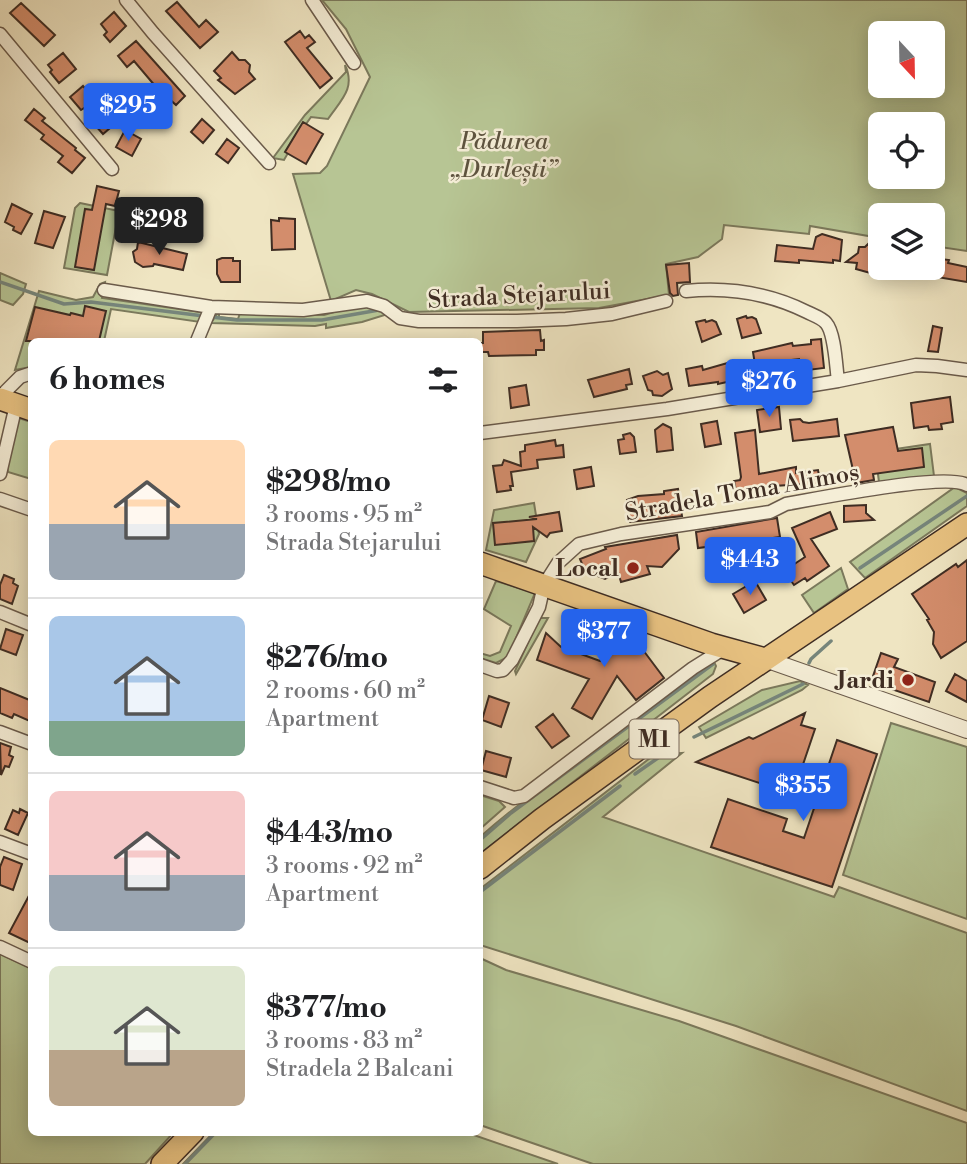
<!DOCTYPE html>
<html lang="en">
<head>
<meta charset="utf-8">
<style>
  body { margin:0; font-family:"Libre Bodoni",serif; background:#f6f6f6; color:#202124; height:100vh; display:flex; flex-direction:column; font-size:26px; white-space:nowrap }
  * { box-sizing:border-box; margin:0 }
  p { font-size:23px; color:#757577 }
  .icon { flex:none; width:38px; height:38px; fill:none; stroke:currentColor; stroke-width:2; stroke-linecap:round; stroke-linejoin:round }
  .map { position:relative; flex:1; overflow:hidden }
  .sheet { position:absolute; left:28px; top:338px; width:455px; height:798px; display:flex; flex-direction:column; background:#fff; border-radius:10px; box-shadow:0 4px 18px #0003 }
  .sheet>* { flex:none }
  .needle { width:46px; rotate:158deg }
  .fabs { position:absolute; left:868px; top:21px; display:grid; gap:14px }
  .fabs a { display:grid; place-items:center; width:77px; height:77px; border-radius:10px; background:#fff; box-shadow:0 4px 18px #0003; font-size:35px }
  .price { position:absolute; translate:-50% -60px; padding:0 16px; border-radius:7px; background:#2563eb; color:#fff; font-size:23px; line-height:46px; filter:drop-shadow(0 2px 4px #0008) }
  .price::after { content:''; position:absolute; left:50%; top:42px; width:21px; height:16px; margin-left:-10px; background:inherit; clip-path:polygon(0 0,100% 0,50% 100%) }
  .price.on { background:#222; color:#fff }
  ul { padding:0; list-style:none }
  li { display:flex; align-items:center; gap:21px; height:175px; padding:0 21px }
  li+li { border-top:2px solid #e0e0e0 }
  li span { display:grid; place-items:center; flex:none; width:196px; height:140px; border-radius:10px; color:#555 }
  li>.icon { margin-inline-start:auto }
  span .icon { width:84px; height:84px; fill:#fffc; stroke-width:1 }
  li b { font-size:30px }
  h2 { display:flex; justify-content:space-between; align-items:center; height:84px; padding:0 21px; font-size:30px }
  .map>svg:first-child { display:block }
</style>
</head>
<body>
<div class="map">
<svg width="967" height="1164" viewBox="0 0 967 1164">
  <rect width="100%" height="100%" fill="#efe5c2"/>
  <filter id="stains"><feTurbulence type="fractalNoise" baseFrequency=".00286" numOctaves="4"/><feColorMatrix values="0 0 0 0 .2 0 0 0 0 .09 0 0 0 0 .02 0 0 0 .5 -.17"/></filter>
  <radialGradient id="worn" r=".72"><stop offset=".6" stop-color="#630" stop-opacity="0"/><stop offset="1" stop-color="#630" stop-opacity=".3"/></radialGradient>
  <path fill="#b7c594" stroke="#7b795c" stroke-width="2" fill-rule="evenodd" d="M322,0H967V251L933,246V215H880V238L810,226L809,234L724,225L722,239L698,257L666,264L669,295L599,308L409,312L372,294L356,290L331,301L293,174L320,173L327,166L370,77L346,29ZM880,33H933V86H880ZM880,124H933V177H880Z
    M345,65C356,88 341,100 328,119L311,117L306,124L303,123L286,151L288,153L284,160L273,158L305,115L346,72Z
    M80,203L119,211L107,275L64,268L75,208Z
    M0,273L26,284L23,294L13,305L0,300Z
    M105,282L102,298L200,312L203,314L200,322L111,309L104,341H32L31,367L15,370L39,291L76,300L93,297L100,284Z
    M374,305L388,314L362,322L326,328V324L315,326L211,323L219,311V317L238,319L240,313L324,315L341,310Z
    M19,418L31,422V479L8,472L7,466Z
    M930,444L934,476L879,482L875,452Z
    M955,487L967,493V506L865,578L850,562Z
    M534,503L539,534L526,562L486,550L494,510Z
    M841,568L848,589L814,613L802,595Z
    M496,581L535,593L508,657L496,663L480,658V653L490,656L500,652L511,626L484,609Z
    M539,618H548L516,674L515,671Z
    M714,662L716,666L713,674L480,854V837C530,793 586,756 639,716C664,698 686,676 714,662Z
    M800,681L808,685L802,690L706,738L699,727L762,690Z
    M891,723L967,747V919L843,875Z
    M682,753L603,817L834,897L839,887L967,933V1111L736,1026L480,945V889L654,755Z
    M480,795L499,801L505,807L480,829Z
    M0,954L31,968L32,1132H174L145,1164H0Z
    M480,958L506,970L679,1021L967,1123V1164H593L480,1125Z
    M214,1132H465L558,1164H183Z"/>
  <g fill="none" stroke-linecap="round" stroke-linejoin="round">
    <path stroke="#76857b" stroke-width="3.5" d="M0,282L64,304L91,302L204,316
      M211,317L237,320H322L379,310
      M860,568L967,496
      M809,663L811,659L831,641
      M694,737L803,684
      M635,774L668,751
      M480,840L511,813L713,664
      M480,892L620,786
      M185,1164L216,1132"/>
  </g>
  <path fill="#d38d6c" stroke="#3f2d23" stroke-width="2" d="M177,2L199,27L206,20L218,32L200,48L166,11Z
    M21,3L55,35L44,46L10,13Z
    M114,12L126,26L110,42L104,35L107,32L101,24Z
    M300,31L305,38L309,35L315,42L307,48L332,78L320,88L285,42Z
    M136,41L185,96L176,105L156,87L134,61L127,67L118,56Z
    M232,52L239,60H245L250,65L249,72L255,79L235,94L218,80L221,78L214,71Z
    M63,53L76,69L59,83L50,72L52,70L48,65Z
    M83,86L116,123L103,134L95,125L97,123L84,108L81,110L70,97Z
    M34,109L45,118L42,121L76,148L75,150L85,158L72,173L58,162L63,156L41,139L44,135L25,120Z
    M202,119L214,130L203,143L191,132Z
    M303,122L323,134L306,164L285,152Z
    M125,130L141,139L132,156L116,147Z
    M227,139L239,148L228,163L216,154Z
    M97,186L119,191L115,206L106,204L94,270L75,267L85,209L92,210Z
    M12,204L32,214L21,234L13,230L14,227L5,222Z
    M44,211L65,217L53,248L35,243Z
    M279,218L295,219V249L272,250L271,220L279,221Z
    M822,234L842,240L840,261L833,260V263L799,260V263L775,261L777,245L813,249L816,237Z
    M138,242L187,254L183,270L154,264L153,266L143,267L135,262L133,252L137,249Z
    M868,244L872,249H876L875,254L880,255V271L875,270L874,274L856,269L857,263L846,262L858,253L859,247H865Z
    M222,258H233V261H240V282H221L217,274V260Z
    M933,258L949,260L948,263L967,267V282L937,277L938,274H933Z
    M689,263L690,282L677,283L678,295L673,296L670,293L666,265Z
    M85,306L106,311L99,341H26L35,307L70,315L71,313L83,316Z
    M746,316L747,318L752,317L756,319L761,333L742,338L737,319Z
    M705,320L706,322L712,320L716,322L721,334L702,342L696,322Z
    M933,326L942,328L938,352L928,351Z
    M540,330L541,341L544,340V350H536V355L489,356L488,352H480V343H483V332Z
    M821,339L824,368L800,371L799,359L773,362L774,368L756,371L753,352L792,343L793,346L811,344V340Z
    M731,362L736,380L718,384V382L689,386L686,369L702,366L703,370Z
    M629,369L632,384L626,385L627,389L594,397L588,380Z
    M657,371L663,375L668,373L672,389L662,396L653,395L652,391L648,390L643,376Z
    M526,385L529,405L511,408L509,388Z
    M950,397L953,422L941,424L942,429L929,430L928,426L914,428L911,403Z
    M779,407L781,429L760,432L757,410Z
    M800,419L803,422L809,423L837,419L839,436L793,441L790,420Z
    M717,421L721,444L705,447L701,424Z
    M663,424L671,428L673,450L657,452L655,430Z
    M893,427L898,451L922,448L924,467L873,474L874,480L856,483L845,435Z
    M755,430L759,474L796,467V473L818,470L821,486L805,489L804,484L774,486V489L737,496L734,481L740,480L741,477L735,433Z
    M630,433L634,437L636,452L620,454L618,440L624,439L623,435Z
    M555,440L556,446L563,445L564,457L537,460L538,468L511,472L513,486H510L511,490L497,492L493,466L502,465L504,460L521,466L520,452L525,451V445Z
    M591,467L594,486L577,489L574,470Z
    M678,489L682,516L630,522L627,500L638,496L664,494V491Z
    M866,505V513L874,520L844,522V506Z
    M559,512L562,531L550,533L547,537L533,527L534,541L495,545L493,523L537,519L529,517Z
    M830,512L837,529L811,539L829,566L807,581L805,578L794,585L784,571L805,557L792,528Z
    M777,518L780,537L698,548L696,532Z
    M677,535L679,549L662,567L647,566L650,574L621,582L618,572L605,579L585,571L580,559L606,549L605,547Z
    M967,560V641L941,658L933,644L934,632L927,620L929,619L912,594L956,564L958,567Z
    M4,575L14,579L13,583L18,586L12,604L0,599V585Z
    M755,581L766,600L744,613L733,594Z
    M603,624L637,642L664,678L636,700L617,676L592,719L572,708L589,679L537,660L546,633L561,647L567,650L581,649V654L600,661L611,643L598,638Z
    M6,629L23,635L16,655L0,649Z
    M881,653L898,659L894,667L935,682L929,702L871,682Z
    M955,674L967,681V702L946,691Z
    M0,688L32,701V722L14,714L12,718L0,713Z
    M489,696L509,703L501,727L482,720Z
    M805,713L801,725L815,729L793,794L696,762L749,737L753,739Z
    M553,714L569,736L552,748L536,727Z
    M837,740L877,754L832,887L711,847L728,799L787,819L783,831L804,838Z
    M0,743L11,747L9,755L13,757L9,767L5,766L1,775Z
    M486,751L511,758L506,777L481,770Z
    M20,809L28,813L18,835L5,829L13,810L19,813Z
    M4,857L22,864L13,890L0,885V867Z
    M32,890V944L9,933Z"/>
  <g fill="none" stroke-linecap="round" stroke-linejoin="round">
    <defs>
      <path id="minor" d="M126,0L153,33L269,163
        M312,0L354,63
        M0,34L112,169
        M104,290L211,307L303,310L367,301L384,306L400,318L419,321H517L566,319L612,314L666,301
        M686,291C728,287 769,293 807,312C813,315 822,318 826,323C835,333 836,367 838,381
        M197,341L211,307
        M0,397L20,377L32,373
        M480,433L667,409L838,381L916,365L937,366L967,370
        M0,474L16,405
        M0,499L32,510
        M0,612L32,625
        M480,665L497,671L503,670L512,660L539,607L544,585L558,563L579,544L621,534L770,512L786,504C816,499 946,472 967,485
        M0,732L32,744
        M480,787L514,798L524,796L693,668L725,648
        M0,842L32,854
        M0,947L32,962"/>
      <path id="tertiary" d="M765,659L967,730"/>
      <path id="primary" d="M0,399L32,410
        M480,563L711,644L765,659"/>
      <path id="trunk" d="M480,868L542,819L710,697L967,524
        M162,1164L193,1132"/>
    </defs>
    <use href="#minor" stroke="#6b5b4b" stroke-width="15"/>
    <use href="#tertiary" stroke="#6b5b4b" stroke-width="18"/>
    <use href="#primary" stroke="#3f2d23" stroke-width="24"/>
    <use href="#trunk" stroke="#3f2d23" stroke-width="24"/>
    <use href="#minor" stroke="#f5eed7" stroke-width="12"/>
    <use href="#tertiary" stroke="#f5eed7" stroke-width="16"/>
    <use href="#primary" stroke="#e8c281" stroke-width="21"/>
    <use href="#trunk" stroke="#e8c281" stroke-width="21"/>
  </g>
  <g fill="#8f2418" stroke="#f5eed7" stroke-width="2.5">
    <circle cx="633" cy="568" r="7"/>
    <circle cx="908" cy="680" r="7"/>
  </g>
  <g text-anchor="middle" stroke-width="5" stroke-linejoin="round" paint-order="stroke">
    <rect fill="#f5eed7" stroke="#766759" stroke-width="2" x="629.5" y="719.5" width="49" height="39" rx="5"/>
    <g font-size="23" font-weight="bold" fill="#3f2d23">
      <text x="654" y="747">M1</text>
    </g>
    <g font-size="24" font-style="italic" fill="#5d533f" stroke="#f5eed7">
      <text x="504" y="149">Pădurea<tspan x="504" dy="28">„Durlești”</tspan></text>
    </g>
    <g font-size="24" fill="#3f2d23" stroke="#f5eed7">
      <text transform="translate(519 295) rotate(-3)" y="8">Strada Stejarului</text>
      <text transform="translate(742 492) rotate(-10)" y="8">Stradela Toma Alimoș</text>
    </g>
    <g font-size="24" font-weight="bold" fill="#3f2d23" stroke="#f5eed7" text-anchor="end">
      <text x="619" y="576">Local</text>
      <text x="894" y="688">Jardi</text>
    </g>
  </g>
  <rect width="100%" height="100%" filter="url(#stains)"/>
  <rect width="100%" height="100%" fill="url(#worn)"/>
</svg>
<div class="fabs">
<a><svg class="needle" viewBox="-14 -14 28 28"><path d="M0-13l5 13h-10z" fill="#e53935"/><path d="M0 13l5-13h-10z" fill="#757577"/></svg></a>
<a><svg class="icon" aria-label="locate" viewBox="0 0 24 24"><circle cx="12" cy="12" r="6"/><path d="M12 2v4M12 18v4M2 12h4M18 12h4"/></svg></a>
<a><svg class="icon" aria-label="layers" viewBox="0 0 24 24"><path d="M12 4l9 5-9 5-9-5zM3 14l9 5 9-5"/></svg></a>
</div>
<b class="price" style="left:128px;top:143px">$295</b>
<b class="price on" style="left:159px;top:257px">$298</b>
<b class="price" style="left:769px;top:419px">$276</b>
<b class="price" style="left:750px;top:597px">$443</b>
<b class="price" style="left:604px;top:669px">$377</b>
<b class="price" style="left:803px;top:823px">$355</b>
<section class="sheet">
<h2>6 homes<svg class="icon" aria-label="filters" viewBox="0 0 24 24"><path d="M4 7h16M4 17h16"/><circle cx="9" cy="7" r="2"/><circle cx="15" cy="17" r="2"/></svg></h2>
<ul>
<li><span style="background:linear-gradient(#ffd9b3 60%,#9aa5b1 0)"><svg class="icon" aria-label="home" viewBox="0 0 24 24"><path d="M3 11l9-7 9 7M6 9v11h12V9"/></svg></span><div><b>$298/mo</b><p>3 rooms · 95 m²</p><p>Strada Stejarului</p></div></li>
<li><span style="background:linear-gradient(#a9c7e8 75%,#7fa58c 0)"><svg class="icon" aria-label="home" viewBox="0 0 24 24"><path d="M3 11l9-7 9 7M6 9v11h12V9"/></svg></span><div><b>$276/mo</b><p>2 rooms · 60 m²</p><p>Apartment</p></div></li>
<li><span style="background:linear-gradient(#f6c9c9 60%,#9aa5b1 0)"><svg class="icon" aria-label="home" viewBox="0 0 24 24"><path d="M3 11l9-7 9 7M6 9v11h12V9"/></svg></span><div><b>$443/mo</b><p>3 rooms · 92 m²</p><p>Apartment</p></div></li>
<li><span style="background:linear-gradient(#dfe7d0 60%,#b9a48a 0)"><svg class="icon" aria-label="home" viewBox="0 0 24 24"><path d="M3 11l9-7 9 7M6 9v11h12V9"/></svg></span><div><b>$377/mo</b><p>3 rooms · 83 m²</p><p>Stradela 2 Balcani</p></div></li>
</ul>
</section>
</div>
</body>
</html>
